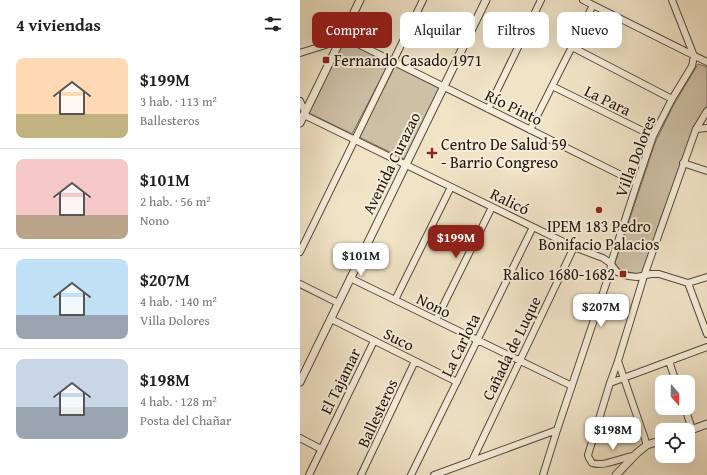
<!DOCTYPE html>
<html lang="es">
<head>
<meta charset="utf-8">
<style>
  body { margin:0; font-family:"Gentium Book Plus",serif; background:#f2f2f2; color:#202124; height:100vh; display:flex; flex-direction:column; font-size:15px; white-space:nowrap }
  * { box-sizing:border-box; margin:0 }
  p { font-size:13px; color:#757577 }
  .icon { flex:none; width:22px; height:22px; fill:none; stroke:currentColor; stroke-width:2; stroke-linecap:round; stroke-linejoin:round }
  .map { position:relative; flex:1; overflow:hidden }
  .side { display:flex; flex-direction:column; background:#fff; width:300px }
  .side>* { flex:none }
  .banner { position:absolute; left:12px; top:12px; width:335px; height:36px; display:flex; gap:8px }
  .needle { width:26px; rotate:160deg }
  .controls { position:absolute; left:355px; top:375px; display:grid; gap:8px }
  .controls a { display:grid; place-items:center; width:40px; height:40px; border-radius:8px; background:#fff; box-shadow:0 4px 16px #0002; font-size:20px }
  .price { position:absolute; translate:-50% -34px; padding:0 9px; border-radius:8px; background:#fff; color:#222; font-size:13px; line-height:26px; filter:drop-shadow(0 1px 2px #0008) }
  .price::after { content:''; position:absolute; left:50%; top:24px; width:12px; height:9px; margin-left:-6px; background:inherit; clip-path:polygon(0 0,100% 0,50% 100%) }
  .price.current { background:#8f2418; color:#fff }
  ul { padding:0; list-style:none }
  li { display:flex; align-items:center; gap:12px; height:100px; padding:0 16px }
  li+li { border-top:1px solid #e0e0e0 }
  li span { display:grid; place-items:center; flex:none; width:112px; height:80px; border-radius:8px; color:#555 }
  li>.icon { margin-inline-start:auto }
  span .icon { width:48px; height:48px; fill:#fffc; stroke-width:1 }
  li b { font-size:17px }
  h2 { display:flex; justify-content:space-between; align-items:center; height:48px; padding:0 16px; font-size:17px }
  .tag { padding:0 14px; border-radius:8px; background:#fff; box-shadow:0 4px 16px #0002; font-size:14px; line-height:36px }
  .tag.current { background:#8f2418; color:#fff }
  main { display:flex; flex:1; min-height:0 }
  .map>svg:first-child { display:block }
</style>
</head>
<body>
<main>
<section class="side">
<h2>4 viviendas<svg class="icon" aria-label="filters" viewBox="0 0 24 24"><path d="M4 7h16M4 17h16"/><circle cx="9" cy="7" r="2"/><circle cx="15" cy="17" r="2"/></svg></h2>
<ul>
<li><span style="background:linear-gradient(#ffd9b3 70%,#c2b280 0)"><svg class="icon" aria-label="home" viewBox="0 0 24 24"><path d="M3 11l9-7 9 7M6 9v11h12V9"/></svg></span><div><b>$199M</b><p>3 hab. · 113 m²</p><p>Ballesteros</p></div></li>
<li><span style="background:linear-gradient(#f6c9c9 70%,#b9a48a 0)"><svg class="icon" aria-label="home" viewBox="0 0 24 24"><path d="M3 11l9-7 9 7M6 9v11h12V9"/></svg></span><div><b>$101M</b><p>2 hab. · 56 m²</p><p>Nono</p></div></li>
<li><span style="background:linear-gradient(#bfe0f5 70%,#9aa5b1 0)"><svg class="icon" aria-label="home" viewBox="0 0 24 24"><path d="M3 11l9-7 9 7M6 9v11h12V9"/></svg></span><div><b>$207M</b><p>4 hab. · 140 m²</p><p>Villa Dolores</p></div></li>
<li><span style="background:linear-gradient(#c9d6e8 60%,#9aa5b1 0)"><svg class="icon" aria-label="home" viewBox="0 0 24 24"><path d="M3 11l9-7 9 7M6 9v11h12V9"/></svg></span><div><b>$198M</b><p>4 hab. · 128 m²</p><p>Posta del Chañar</p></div></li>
</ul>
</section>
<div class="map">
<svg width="407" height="475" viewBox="0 0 407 475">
  <rect width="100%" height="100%" fill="#f0e3c6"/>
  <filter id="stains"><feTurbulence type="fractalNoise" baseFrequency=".005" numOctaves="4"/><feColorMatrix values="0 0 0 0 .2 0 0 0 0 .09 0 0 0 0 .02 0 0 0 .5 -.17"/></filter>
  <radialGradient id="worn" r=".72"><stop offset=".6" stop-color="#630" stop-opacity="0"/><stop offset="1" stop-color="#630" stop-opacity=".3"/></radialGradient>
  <path fill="#cdc0a6" stroke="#766a59" d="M43,40L89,63L52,134L7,112Z
    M398,64L407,67V108L394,131L360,220L343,275L319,270L315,263L355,143L373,106Z
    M95,66L141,89L106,160L59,137Z"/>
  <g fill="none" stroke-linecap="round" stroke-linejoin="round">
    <defs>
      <path id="minor" d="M283,0L407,62
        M372,0L394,56
        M42,36L337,183
        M272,47L372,99
        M0,53L35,42H40
        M252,86L353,136
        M0,101L5,112
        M188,109L241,0
        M0,116L4,115L274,247L303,258L310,263L317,272L328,276L337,277L351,274H359L388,283L407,277
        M396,129L407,128
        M230,130L293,5
        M383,163L407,171
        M0,252L123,0
        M50,278L272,386
        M388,283L407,334
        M0,284L38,303
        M95,300L151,187
        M31,319L157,382
        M136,320L192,207
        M318,361L347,445
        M369,361L376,382
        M310,383L407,347
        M385,408L392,429
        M0,438L21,449
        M333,456C320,458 305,467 292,463L289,458L288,455L310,383L318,361L344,276L396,129L407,111
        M172,461L274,247
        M9,475L74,341
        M61,475L115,361
        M111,475L233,227
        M134,475L257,430
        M243,475L257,430L309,275L312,260L337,183L353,136L372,99L392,66L394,56"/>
      <path id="tertiary" d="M0,123L60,0
        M0,382L186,0
        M388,431L407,424
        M316,475L337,453L347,445L362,440"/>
    </defs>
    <use href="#minor" stroke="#54483a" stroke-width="8"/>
    <use href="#tertiary" stroke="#54483a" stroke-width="9"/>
    <use href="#minor" stroke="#f5edda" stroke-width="6"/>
    <use href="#tertiary" stroke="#f5edda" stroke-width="7"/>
  </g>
  <g fill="#8f2418" stroke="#f5edda" stroke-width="1.5">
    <rect x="22" y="56" width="8" height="8" rx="2"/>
    <path d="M130 147h4v4h4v4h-4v4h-4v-4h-4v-4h4z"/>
    <circle cx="299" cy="210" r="4"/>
    <rect x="319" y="270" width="8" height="8" rx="2"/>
  </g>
  <g text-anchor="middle" stroke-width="4" stroke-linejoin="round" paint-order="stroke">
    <g font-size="16" fill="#20150c" stroke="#f5edda" text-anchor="start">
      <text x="34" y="66">Fernando Casado 1971</text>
      <text x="141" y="150">Centro De Salud 59<tspan x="141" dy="18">- Barrio Congreso</tspan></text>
      <text x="299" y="232" text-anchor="middle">IPEM 183 Pedro<tspan x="299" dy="18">Bonifacio Palacios</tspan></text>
      <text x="315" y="280" text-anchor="end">Ralico 1680-1682</text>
    </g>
    <g font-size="16" fill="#20150c" stroke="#f5edda">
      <text transform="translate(308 100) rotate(26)" y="6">La Para</text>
      <text transform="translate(214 107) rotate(26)" y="6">Río Pinto</text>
      <text transform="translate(335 156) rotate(-69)" y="6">Villa Dolores</text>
      <text transform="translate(91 163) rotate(-64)" y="6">Avenida Curazao</text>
      <text transform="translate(210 201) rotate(26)" y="6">Ralicó</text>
      <text transform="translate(134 305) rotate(26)" y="6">Nono</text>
      <text transform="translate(99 339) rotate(27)" y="6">Suco</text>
      <text transform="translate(160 345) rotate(-64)" y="6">La Carlota</text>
      <text transform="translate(211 348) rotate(-64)" y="6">Cañada de Luque</text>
      <text transform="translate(40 381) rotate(-64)" y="6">El Tajamar</text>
      <text transform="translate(77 413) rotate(-65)" y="6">Ballesteros</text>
    </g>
  </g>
  <rect width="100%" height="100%" filter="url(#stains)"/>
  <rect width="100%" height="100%" fill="url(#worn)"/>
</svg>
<div class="controls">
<a><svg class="needle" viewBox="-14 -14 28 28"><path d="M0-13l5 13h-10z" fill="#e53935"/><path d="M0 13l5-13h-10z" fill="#757577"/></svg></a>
<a><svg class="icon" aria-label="locate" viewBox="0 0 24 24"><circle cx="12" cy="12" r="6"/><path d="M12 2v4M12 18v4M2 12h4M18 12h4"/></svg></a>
</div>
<b class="price current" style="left:156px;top:259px">$199M</b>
<b class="price" style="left:61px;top:277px">$101M</b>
<b class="price" style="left:301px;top:328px">$207M</b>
<b class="price" style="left:313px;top:451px">$198M</b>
<div class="banner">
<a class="tag current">Comprar</a>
<a class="tag">Alquilar</a>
<a class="tag">Filtros</a>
<a class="tag">Nuevo</a>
</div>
</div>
</main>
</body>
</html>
